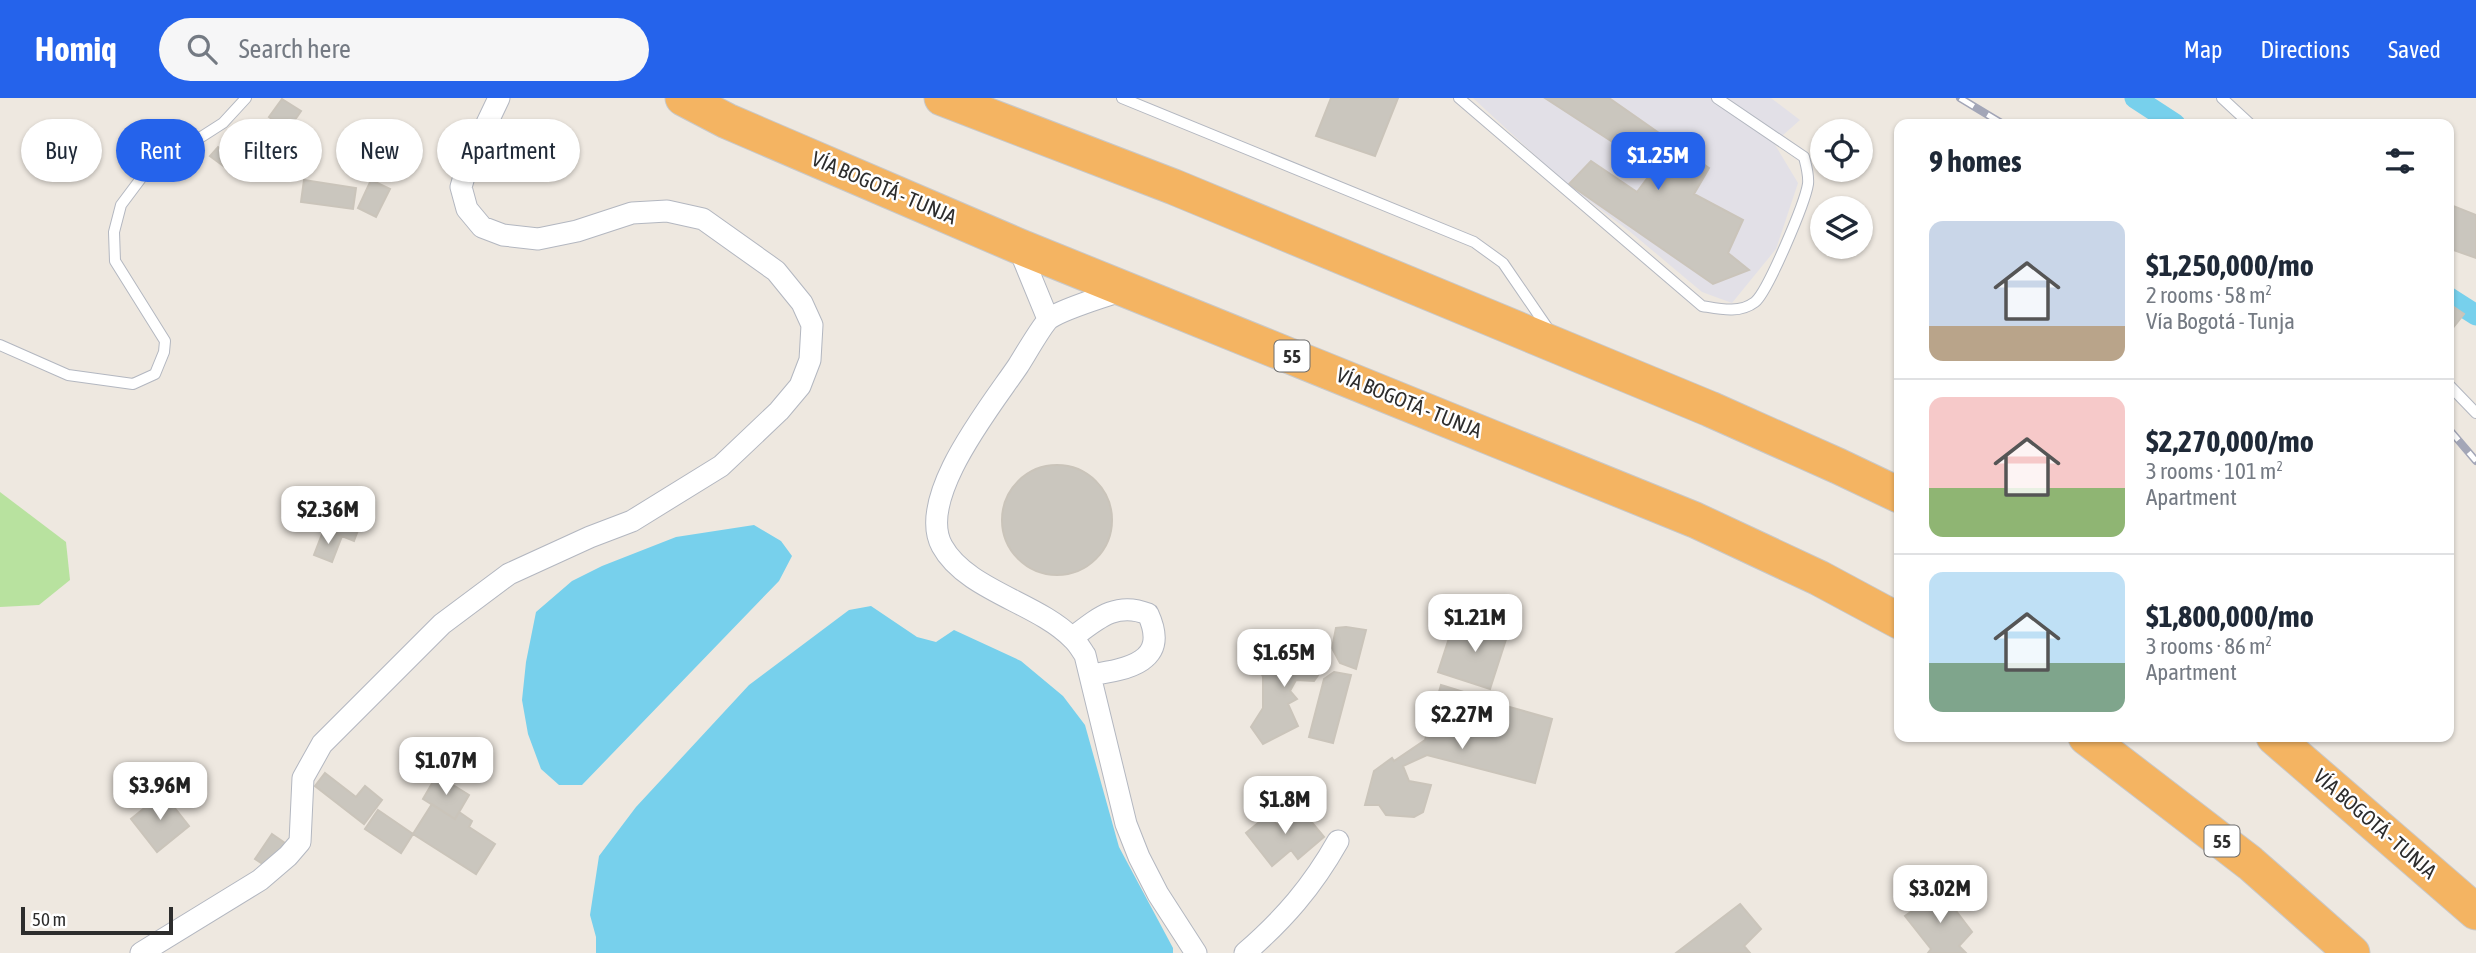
<!DOCTYPE html>
<html lang="en">
<head>
<meta charset="utf-8">
<style>
  body { margin:0; font-family:"Asap Condensed",sans-serif; background:#f6f6f7; color:#1f2937; height:100vh; display:flex; flex-direction:column; font-size:26px; white-space:nowrap }
  * { box-sizing:border-box; margin:0 }
  p { font-size:23px; color:#747a83 }
  .icon { flex:none; width:38px; height:38px; fill:none; stroke:currentColor; stroke-width:2; stroke-linecap:round; stroke-linejoin:round }
  .map { position:relative; flex:1; overflow:hidden }
  .drawer { position:absolute; left:1894px; top:21px; width:560px; height:623px; display:flex; flex-direction:column; background:#fff; border-radius:14px; box-shadow:0 2px 5px #0004 }
  .drawer>* { flex:none }
  .banner { position:absolute; left:21px; top:21px; width:665px; height:63px; display:flex; gap:14px }
  .tools { position:absolute; left:1810px; top:21px; display:grid; gap:14px }
  .tools a { display:grid; place-items:center; width:63px; height:63px; border-radius:50%; background:#fff; box-shadow:0 2px 5px #0004; font-size:35px }
  .scale { position:absolute; left:21px; bottom:18px; width:152px; box-sizing:border-box; padding-left:7px; border:4px solid #2d2d2d; border-top:0; font-size:19px; line-height:24px; white-space:nowrap; color:#2d2d2d; -webkit-text-stroke:5px #fff; paint-order:stroke }
  .price { position:absolute; translate:-50% -60px; padding:0 16px; border-radius:14px; background:#fff; color:#222; font-size:23px; line-height:46px; filter:drop-shadow(0 2px 4px #0008) }
  .price::after { content:''; position:absolute; left:50%; top:42px; width:21px; height:16px; margin-left:-10px; background:inherit; clip-path:polygon(0 0,100% 0,50% 100%) }
  .price.selected { background:#2563eb; color:#fff }
  ul { padding:0; list-style:none }
  li { display:flex; align-items:center; gap:21px; height:175px; padding:0 35px }
  li+li { border-top:2px solid #e0e1e3 }
  li span { display:grid; place-items:center; flex:none; width:196px; height:140px; border-radius:14px; color:#555 }
  li>.icon { margin-inline-start:auto }
  span .icon { width:84px; height:84px; fill:#fffc; stroke-width:1 }
  li b { font-size:30px }
  h2 { display:flex; justify-content:space-between; align-items:center; height:84px; padding:0 35px; font-size:30px }
  .pill { padding:0 24px; border-radius:32px; background:#fff; box-shadow:0 2px 5px #0004; font-size:24px; line-height:63px }
  .pill.selected { background:#2563eb; color:#fff }
  header { display:flex; align-items:center; gap:42px; box-sizing:border-box; height:98px; padding:0 35px; background:#2563eb; color:#fff }
  header strong { font-size:33px }
  nav { display:flex; gap:38px; margin-inline-start:auto; font-size:24px }
  .search { width:490px; height:63px; background:#f6f6f7; display:flex; align-items:center; gap:18px; box-sizing:border-box; padding:0 24px; border-radius:38px; color:#747a83; font-size:26px }
  .map>svg:first-child { display:block }
</style>
</head>
<body>
<header>
<strong>Homiq</strong>
<div class="search"><svg class="icon" aria-label="search" viewBox="0 0 24 24"><circle cx="10" cy="10" r="6"/><path d="M15 15l6 6"/></svg>Search here</div>
<nav><a>Map</a><a>Directions</a><a>Saved</a></nav>
</header>
<div class="map">
<svg width="2476" height="855" viewBox="0 0 2476 855">
  <rect width="100%" height="100%" fill="#eee8e0"/>
  <path fill="#e2e0e7" d="M1473,0H1771L1800,22L1774,45L1798,85L1776,151L1732,205L1702,194L1628,132L1564,84Z"/>
  <path fill="#b8e29f" d="M0,394L66,444L70,482L39,507L0,509Z"/>
  <path fill="#77d0ec" d="M754,427L781,443L792,458L779,483L582,687H559L541,671L528,636L522,602L526,564L536,514L572,483L602,468L676,439Z
    M871,508L917,539L936,544L954,532L1021,563L1063,598L1085,627L1119,749L1173,850V855H596V839L590,817L599,758L636,709L749,587L849,512Z"/>
  <g fill="none" stroke-linecap="round" stroke-linejoin="round">
    <path stroke="#77d0ec" stroke-width="21" d="M2135,0L2175,26
      M2448,199L2476,217"/>
  </g>
  <path fill="#cac6be" stroke="#cac4ba" stroke-width="2" d="M1331,0H1398L1375,58L1316,38Z
    M1545,0H1609L1709,70L1694,96L1743,122L1728,155L1749,172L1713,186L1569,86L1591,63L1637,94L1654,71Z
    M282,1L301,13L288,32L269,19Z
    M218,49L236,63L229,72L210,58Z
    M304,82L356,90L353,111L301,104Z
    M371,82L390,91L376,119L358,110Z
    M2448,106L2476,117V160L2448,150Z
    M2448,205L2464,216L2448,236Z
    M1002 422a55 55 0 1 1 110 0a55 55 0 1 1-110 0Z
    M332,412L361,424L354,443L324,431Z
    M324,431L342,438L332,464L314,457Z
    M1483,521L1510,529L1490,591L1438,574L1452,531L1477,539Z
    M1346,529L1366,532L1356,571L1340,565L1332,550L1336,530Z
    M1314,543L1326,566L1314,583L1296,582L1290,593L1297,601L1288,606L1298,628L1263,646L1251,629L1263,610V579L1258,566L1265,550L1282,563Z
    M1334,574L1351,577L1333,645L1309,639L1324,581Z
    M1441,587L1483,600L1475,627L1499,634L1506,608L1552,621L1535,685L1427,657L1403,668L1409,683L1431,687L1423,714L1414,719L1386,717L1379,707H1365L1374,673L1392,660L1394,663L1425,642Z
    M138,666L148,690L126,700L116,676Z
    M325,675L356,699L365,688L382,702L364,726L315,688Z
    M437,677L469,697L455,721L423,701Z
    M163,695L189,728L157,754L131,721Z
    M432,706L455,721L459,714L472,723L469,729L495,746L476,776L413,736Z
    M1299,709L1324,739L1298,761L1291,752L1272,768L1246,735L1269,716L1277,727Z
    M378,712L413,736L401,755L365,731Z
    M272,736L285,745L269,770L255,761Z
    M1941,793L1972,834L1959,848L1966,855H1928L1931,851L1905,818Z
    M1740,806L1761,831L1744,848L1750,855H1676Z"/>
  <g fill="none" stroke-linecap="round" stroke-linejoin="round">
    <defs>
      <path id="service" d="M1122,0L1474,144L1503,165L1551,235
        M1459,0L1702,208C1720,211 1739,216 1755,204C1768,193 1805,105 1808,86C1809,77 1806,67 1804,59L1717,0
        M2222,0L2250,26
        M0,247L68,277L133,286L155,276L164,254L165,243L115,163L114,134L121,107L145,75L223,25L246,0
        M2448,286L2476,315"/>
      <path id="minor" d="M1018,148L1048,221
        M1125,191C1105,199 1067,209 1050,220C1043,225 1024,259 1018,268C991,308 916,400 942,448C966,492 1038,505 1072,540C1077,544 1081,551 1085,557L1126,726L1139,759L1158,796L1196,855
        M1072,540C1097,521 1116,503 1148,516C1170,564 1128,571 1091,577
        M141,855L260,782L288,758L300,744L303,680L322,646L442,526L509,476L590,439L632,423L721,368L779,313L800,288L810,262L812,227L802,205L776,173L703,121L667,113L632,115L577,133L538,141L503,137L482,129L467,111L461,89L468,65L499,0
        M1245,855C1284,821 1312,789 1338,743"/>
      <path id="trunk" d="M683,0L727,23L1018,148L1695,422L1819,480L1899,523
        M942,0L1174,89L1710,311L1838,368L1899,397
        M2086,639L2250,765L2352,855
        M2274,639L2476,814"/>
    </defs>
    <use href="#service" stroke="#b3b7c0" stroke-width="12"/>
    <use href="#minor" stroke="#b3b7c0" stroke-width="23"/>
    <use href="#trunk" stroke="#c8c8c8" stroke-width="37"/>
    <use href="#service" stroke="#fff" stroke-width="10"/>
    <use href="#minor" stroke="#fff" stroke-width="21"/>
    <use href="#trunk" stroke="#f4b462" stroke-width="35"/>
    <defs>
      <path id="rail" d="M1960,0L2003,26
        M2448,330L2476,363"/>
    </defs>
    <use href="#rail" stroke="#a3a6b7" stroke-width="8"/>
    <use href="#rail" stroke="#fff" stroke-width="5" stroke-dasharray="16" stroke-linecap="butt"/>
  </g>
  <g text-anchor="middle" stroke-width="5" stroke-linejoin="round" paint-order="stroke">
    <g fill="#fff" stroke="#6c6c6c" stroke-width="2">
      <rect x="1274.5" y="242.5" width="35" height="31" rx="5"/>
      <rect x="2204.5" y="727.5" width="35" height="31" rx="5"/>
    </g>
    <g font-size="19" font-weight="bold" fill="#2d2d2d">
      <text x="1292" y="265">55</text>
      <text x="2222" y="750">55</text>
    </g>
    <g font-size="21" fill="#2d2d2d" stroke="#fff">
      <text transform="translate(884 90) rotate(23)" y="7">VÍA BOGOTÁ - TUNJA</text>
      <text transform="translate(1409 305) rotate(22)" y="7">VÍA BOGOTÁ - TUNJA</text>
      <text transform="translate(2375 726) rotate(41)" y="7">VÍA BOGOTÁ - TUNJA</text>
    </g>
  </g>
</svg>
<div class="tools">
<a><svg class="icon" aria-label="locate" viewBox="0 0 24 24"><circle cx="12" cy="12" r="6"/><path d="M12 2v4M12 18v4M2 12h4M18 12h4"/></svg></a>
<a><svg class="icon" aria-label="layers" viewBox="0 0 24 24"><path d="M12 4l9 5-9 5-9-5zM3 14l9 5 9-5"/></svg></a>
</div>
<div class="scale">50 m</div>
<b class="price selected" style="left:1658px;top:94px">$1.25M</b>
<b class="price" style="left:328px;top:448px">$2.36M</b>
<b class="price" style="left:1475px;top:556px">$1.21M</b>
<b class="price" style="left:1284px;top:591px">$1.65M</b>
<b class="price" style="left:1462px;top:653px">$2.27M</b>
<b class="price" style="left:446px;top:699px">$1.07M</b>
<b class="price" style="left:160px;top:724px">$3.96M</b>
<b class="price" style="left:1285px;top:738px">$1.8M</b>
<b class="price" style="left:1940px;top:827px">$3.02M</b>
<div class="banner">
<a class="pill">Buy</a>
<a class="pill selected">Rent</a>
<a class="pill">Filters</a>
<a class="pill">New</a>
<a class="pill">Apartment</a>
</div>
<section class="drawer">
<h2>9 homes<svg class="icon" aria-label="filters" viewBox="0 0 24 24"><path d="M4 7h16M4 17h16"/><circle cx="9" cy="7" r="2"/><circle cx="15" cy="17" r="2"/></svg></h2>
<ul>
<li><span style="background:linear-gradient(#c9d6e8 75%,#b9a48a 0)"><svg class="icon" aria-label="home" viewBox="0 0 24 24"><path d="M3 11l9-7 9 7M6 9v11h12V9"/></svg></span><div><b>$1,250,000/mo</b><p>2 rooms · 58 m²</p><p>Vía Bogotá - Tunja</p></div></li>
<li><span style="background:linear-gradient(#f6c9c9 65%,#8fb573 0)"><svg class="icon" aria-label="home" viewBox="0 0 24 24"><path d="M3 11l9-7 9 7M6 9v11h12V9"/></svg></span><div><b>$2,270,000/mo</b><p>3 rooms · 101 m²</p><p>Apartment</p></div></li>
<li><span style="background:linear-gradient(#bfe0f5 65%,#7fa58c 0)"><svg class="icon" aria-label="home" viewBox="0 0 24 24"><path d="M3 11l9-7 9 7M6 9v11h12V9"/></svg></span><div><b>$1,800,000/mo</b><p>3 rooms · 86 m²</p><p>Apartment</p></div></li>
</ul>
</section>
</div>
</body>
</html>
